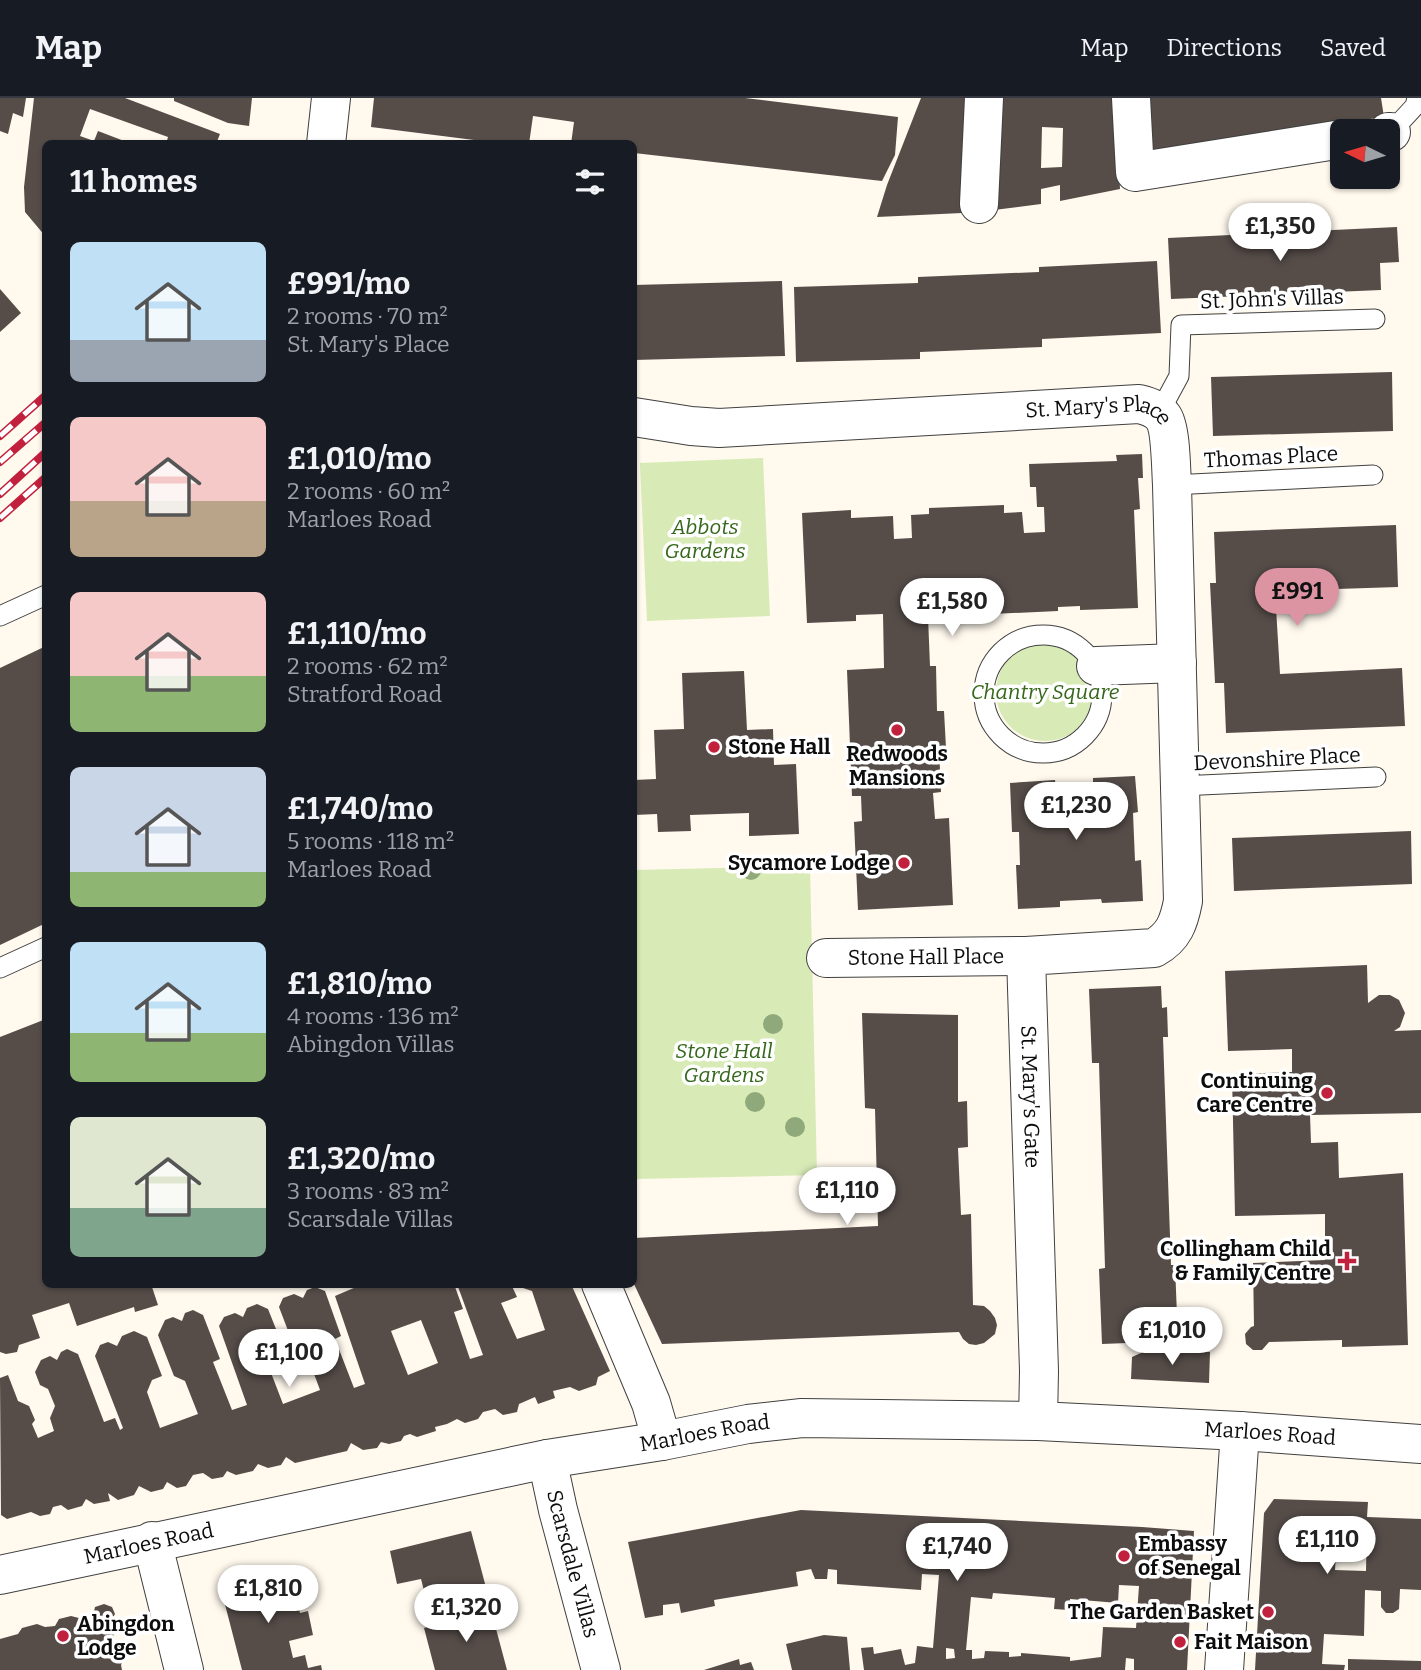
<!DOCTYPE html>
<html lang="en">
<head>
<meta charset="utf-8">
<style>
  body { margin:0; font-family:Bitter,serif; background:#242831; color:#f1f3f6; height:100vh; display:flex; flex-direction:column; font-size:26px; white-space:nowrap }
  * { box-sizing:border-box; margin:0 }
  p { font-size:23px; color:#9ea1a6 }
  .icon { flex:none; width:38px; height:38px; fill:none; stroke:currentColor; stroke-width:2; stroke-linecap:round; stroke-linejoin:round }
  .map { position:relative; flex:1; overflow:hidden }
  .drawer { position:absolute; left:42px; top:42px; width:595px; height:1148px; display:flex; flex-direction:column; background:#171b24; border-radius:10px; box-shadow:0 2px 5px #0004 }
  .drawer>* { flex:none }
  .needle { width:46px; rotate:275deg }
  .tools { position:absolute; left:1330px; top:21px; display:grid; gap:14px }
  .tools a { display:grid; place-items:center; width:70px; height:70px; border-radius:10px; background:#171b24; box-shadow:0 2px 5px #0004; font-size:35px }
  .price { position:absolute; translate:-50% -60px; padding:0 16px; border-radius:24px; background:#fff; color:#222; font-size:23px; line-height:46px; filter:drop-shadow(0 2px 4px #0008) }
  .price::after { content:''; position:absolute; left:50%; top:42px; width:21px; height:16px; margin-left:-10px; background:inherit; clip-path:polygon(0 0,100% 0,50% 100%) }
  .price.current { background:#dc94a3; color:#111 }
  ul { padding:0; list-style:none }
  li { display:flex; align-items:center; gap:21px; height:175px; padding:0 28px }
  li span { display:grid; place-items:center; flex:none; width:196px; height:140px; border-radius:10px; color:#555 }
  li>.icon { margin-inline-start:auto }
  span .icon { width:84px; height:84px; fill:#fffc; stroke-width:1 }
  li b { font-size:30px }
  h2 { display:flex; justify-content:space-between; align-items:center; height:84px; padding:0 28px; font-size:30px }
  header { display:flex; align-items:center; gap:42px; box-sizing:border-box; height:98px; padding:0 35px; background:#171b24; border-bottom:2px solid #363941 }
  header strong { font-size:33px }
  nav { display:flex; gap:38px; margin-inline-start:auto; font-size:24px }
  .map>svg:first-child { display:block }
</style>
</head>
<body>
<header>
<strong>Map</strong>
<nav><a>Map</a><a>Directions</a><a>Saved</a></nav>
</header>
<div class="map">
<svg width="1421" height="1572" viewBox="0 0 1421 1572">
  <rect width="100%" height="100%" fill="#fff9ee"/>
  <path fill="#d8ebb6" d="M763,360L770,518L647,523L640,365Z
    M996 594a49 49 0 1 1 98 0a49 49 0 1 1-98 0Z
    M810,768L817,1077L636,1081L634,959V772Z"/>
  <path fill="#564d49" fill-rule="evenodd" d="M0,0H26L23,19L13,15L8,36L0,33Z
    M34,0H125L220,36L216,46H166L168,39L90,11L80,38L94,43L98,33L132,46H46V139L25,114L24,89Z
    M174,0H252L249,28L228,25L174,3Z
    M374,0H745L898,19L895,57L882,83L634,55V46H571L574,24L533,18L529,46H473L474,42L371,29Z
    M921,0H970L962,115L877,119L887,87Z
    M1003,0H1115L1120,91L1060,103V87L1041,91V106L994,112ZM1042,29L1063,30L1062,69L1041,70Z
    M1149,0H1381L1384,19L1152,53Z
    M1397,129L1399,164L1380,165L1381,192L1171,201L1168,140Z
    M1157,163L1161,235L1042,241V249L920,254V261L796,264L794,189L918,185V179L1039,174V169Z
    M782,183L785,258L634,262V187Z
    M0,191L21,215L0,234Z
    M1392,274L1393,333L1213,338L1211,279Z
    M1142,356L1143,380H1138L1140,411L1134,412L1138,510L1080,512V508L1058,509V513L928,519L930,568H936L937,613H944L946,650L939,651L941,694L933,695L935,721L949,720L953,807L858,812L854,724L862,723L861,698H852L847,572L884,570L883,516L856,517V523L807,525L802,415L851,412V420L893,418L894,441L912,440L911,417L929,416V410L1004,407V415L1022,414L1024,435L1045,434L1044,409H1037L1036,389H1030L1029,366L1117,363L1116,357Z
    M1396,427L1398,489L1275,493L1280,576L1402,570L1405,628L1226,635L1224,585H1215L1210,485H1216L1214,434Z
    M46,548V825L0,847V570Z
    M744,573L747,632L773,631L774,667L796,666L799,736L749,738V715L690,717L691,733L658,734L657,716L634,717V682L656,681L654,632L684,631L682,575Z
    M1135,678L1138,714L1133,715L1135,763L1141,762L1143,803L1102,805L1101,801L1060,803V809L1018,811L1016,767H1020L1019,734H1012L1010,685L1055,682L1056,689L1093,687V680Z
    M1411,733L1412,786L1234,793L1232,740Z
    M1367,867L1368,905L1379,897H1390L1399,902L1405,915L1400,929L1394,933L1421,932V1015L1310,1017L1311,1045L1338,1044L1339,1080L1403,1075L1408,1247L1342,1249V1242L1269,1244L1262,1252H1253L1246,1246L1245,1236L1251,1229L1254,1228L1253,1165L1325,1162V1116L1235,1118L1232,976L1292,974V951L1228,953L1225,873Z
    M1161,888L1162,910L1167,909L1168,939H1163L1171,1167H1175L1178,1243L1102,1246L1099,1171L1105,1170L1099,965H1092L1089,891Z
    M862,915L958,917V1004L967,1003L968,1049L958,1050L961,1117L971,1116L973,1207L984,1208L990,1213L995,1220L997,1227L995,1236L984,1245L976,1247L969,1246L963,1241L959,1234L662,1246L634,1186V1140L878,1128L875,1011L865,1010Z
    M46,921V1186H151L158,1207L135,1214L134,1209L77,1228L69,1205L32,1217L40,1240L19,1247L17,1254L6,1256L0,1254V939Z
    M363,1186H454L463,1211L454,1214L470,1261L483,1257L457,1186H511L517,1199L501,1205L517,1241L545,1232L532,1193L523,1190L522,1186H571L610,1273L598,1279L596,1287L579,1293L570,1289L553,1293L555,1300L538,1306L535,1299L519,1306L517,1314L503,1317L495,1311L483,1314L478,1321L465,1325L457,1321L447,1326L435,1329L436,1333L417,1339L410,1336L404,1338L401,1343L389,1346L381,1344L377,1350L363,1352L351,1345L347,1353L295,1365L286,1359L281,1367L268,1370L258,1366L253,1373L236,1377L227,1373L223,1379L212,1381L203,1375L193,1377L186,1388L177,1390L167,1384L163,1391L151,1394L139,1388L134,1397L118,1402L108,1395L110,1403L94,1406L86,1401L82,1408L68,1412L61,1407L53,1409L50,1416L40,1418L31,1414L7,1421L1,1417L0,1280L8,1277L18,1303L29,1308L35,1322L32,1326L38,1340L54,1333L50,1320L55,1308L48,1291L40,1287L35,1274L41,1262L50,1258L57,1262L61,1254L67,1251L78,1256L104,1324L115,1320L120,1332L123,1330L95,1258L100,1247L108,1244L117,1248L122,1238L134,1233L147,1239L162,1278L152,1282L147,1294L160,1330L198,1316L185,1283L174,1278L158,1237L165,1222L173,1219L182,1223L185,1215L193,1212L203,1217L220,1261L213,1264L232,1312L247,1307L219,1228L224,1219L235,1215L243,1219L247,1210L257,1206L268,1211L284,1251L273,1256L268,1267L283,1306L320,1292L307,1257L295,1251L279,1209L283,1200L294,1196L303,1200L307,1192L315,1189L325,1193L341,1238L335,1241L354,1290L365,1286L335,1198ZM421,1222L438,1265L408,1277L391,1233Z
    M1143,1254H1210L1209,1285L1131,1281L1132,1259Z
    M1274,1401L1368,1404L1367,1419L1421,1421V1492L1400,1491L1399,1511L1393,1515H1386L1381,1509V1493L1365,1492L1364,1538L1324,1536L1322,1566L1345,1567L1344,1572H1255L1264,1415ZM1328,1423L1367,1426L1366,1473L1335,1472L1337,1441L1327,1440Z
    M801,1412L1142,1429L1194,1433L1187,1572H1134V1561L1126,1560L1125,1572H864L861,1550L873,1549L874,1556L901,1551L905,1567L915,1565L917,1548L933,1550L939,1477L922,1476L921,1492L837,1486V1472L828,1471L827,1481H815L811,1471L796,1474L798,1488L714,1502L715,1508L681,1515L679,1505L663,1507V1517L645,1520L628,1444ZM1119,1487L1139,1488L1136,1530L1103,1529L1101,1559L1070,1563V1559L1021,1555V1558L1009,1559V1554L985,1553L984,1560L972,1561V1552H966L971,1499L992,1501L993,1495L1055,1500L1054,1511L1069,1512L1070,1501L1118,1505ZM946,1550L954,1551L955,1560L946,1561Z
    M471,1433L488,1497L429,1512L421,1481L397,1486L390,1453Z
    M291,1477L300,1515L308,1513L313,1537L289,1543L293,1560L305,1557L308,1570L321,1567L322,1572H242L222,1495Z
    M104,1506L112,1509L115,1516L111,1523L115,1543L122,1547L125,1558L121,1567L122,1572H0V1541L18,1536L22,1530L37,1526L45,1529L55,1528L59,1521L71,1518L83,1521L93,1518L95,1509Z
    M491,1512L507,1572H435L424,1530Z
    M824,1537L847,1539L850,1572H792L786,1546Z
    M739,1561L740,1567L751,1564L754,1572H704Z
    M1348,1561L1421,1563V1572H1348Z"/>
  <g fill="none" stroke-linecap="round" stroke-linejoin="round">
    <defs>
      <path id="service" d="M1391,34L1415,8L1417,0
        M1159,315L1179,278L1181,227L1375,221
        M1172,387L1373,377
        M0,518L46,497
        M984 596a59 59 0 1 1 118 0a59 59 0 1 1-118 0Z
        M1180,688L1376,679
        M0,870L46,849"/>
      <g id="minor">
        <path d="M1131,0L1135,74L1342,41"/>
        <path d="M1388,34H1391"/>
        <path d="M326,46L331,0"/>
        <path d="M979,106L984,0"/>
        <path id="s1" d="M634,319L691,328L719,330L1139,306C1148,308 1158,312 1163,319C1171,330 1171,372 1172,387L1183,803C1179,824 1174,839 1154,850L1026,858L1039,1273L1038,1323"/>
        <path d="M1096,568L1177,565"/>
        <path id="s2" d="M826,860L1026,858"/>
        <path d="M601,1186L651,1305L662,1343"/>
        <path id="s3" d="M547,1361L558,1412L601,1572"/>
        <path d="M152,1443L184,1572"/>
        <path d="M1224,1572L1240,1333"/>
      </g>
      <g id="tertiary">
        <path id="s4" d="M0,1477L547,1361L662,1343L748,1326L802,1320L1038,1323L1240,1333L1421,1346"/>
      </g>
    </defs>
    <use href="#service" stroke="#404040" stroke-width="21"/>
    <use href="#minor" stroke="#404040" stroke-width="40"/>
    <use href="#tertiary" stroke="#404040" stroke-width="40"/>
    <use href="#service" stroke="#fff" stroke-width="19"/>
    <use href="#minor" stroke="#fff" stroke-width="38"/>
    <use href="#tertiary" stroke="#fff" stroke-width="38"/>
    <defs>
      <path id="rail" d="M0,338L46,297
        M0,364L46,324
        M0,396L46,354
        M0,420L46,379"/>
    </defs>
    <use href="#rail" stroke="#c2213e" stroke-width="8"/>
    <use href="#rail" stroke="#fff" stroke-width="5" stroke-dasharray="16" stroke-linecap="butt"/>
  </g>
  <g fill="#90a97a">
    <circle cx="751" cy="772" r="10"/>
    <circle cx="773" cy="926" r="10"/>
    <circle cx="755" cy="1004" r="10"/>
    <circle cx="795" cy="1029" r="10"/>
  </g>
  <g fill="#c2213e" stroke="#fff" stroke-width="2.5">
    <circle cx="897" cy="632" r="7"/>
    <circle cx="714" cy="649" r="7"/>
    <circle cx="904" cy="765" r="7"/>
    <circle cx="1327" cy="995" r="7"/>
    <path d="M1343.5 1152.5h7v7h7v7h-7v7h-7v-7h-7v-7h7z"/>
    <circle cx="1124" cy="1458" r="7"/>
    <circle cx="1268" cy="1514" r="7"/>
    <circle cx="63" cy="1538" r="7"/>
    <circle cx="1180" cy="1544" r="7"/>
  </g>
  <g text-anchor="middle" stroke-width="7" stroke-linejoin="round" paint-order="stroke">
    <g font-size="21" fill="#0d0d0d" stroke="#fff">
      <text transform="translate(1272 201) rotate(-2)" y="7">St. John's Villas</text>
      <text dy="7" stroke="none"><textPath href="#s1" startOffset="467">St. Mary's Place</textPath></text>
      <text transform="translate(1271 359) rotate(-3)" y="7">Thomas Place</text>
      <text transform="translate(1277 661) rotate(-3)" y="7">Devonshire Place</text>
      <text dy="7" stroke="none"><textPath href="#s2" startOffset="100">Stone Hall Place</textPath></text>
      <text dy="7" stroke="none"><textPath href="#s1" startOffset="1346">St. Mary's Gate</textPath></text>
      <text dy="7" stroke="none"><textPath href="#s4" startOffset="719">Marloes Road</textPath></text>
      <text dy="7" stroke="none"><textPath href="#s4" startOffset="1286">Marloes Road</textPath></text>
      <text dy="7" stroke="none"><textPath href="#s4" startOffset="152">Marloes Road</textPath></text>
      <text dy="7" stroke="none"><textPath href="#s3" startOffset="108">Scarsdale Villas</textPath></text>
    </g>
    <g font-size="21" font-style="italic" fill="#35671b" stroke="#fff">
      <text x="705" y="436">Abbots<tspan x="705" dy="24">Gardens</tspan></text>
      <text x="1045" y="601">Chantry Square</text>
      <text x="724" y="960">Stone Hall<tspan x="724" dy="24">Gardens</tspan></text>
    </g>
    <g font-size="21" font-weight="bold" fill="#0d0d0d" stroke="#fff" text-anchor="start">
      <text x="728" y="656">Stone Hall</text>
      <text x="897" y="663" text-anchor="middle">Redwoods<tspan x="897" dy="24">Mansions</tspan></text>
      <text x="890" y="772" text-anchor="end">Sycamore Lodge</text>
      <text x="1313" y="990" text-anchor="end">Continuing<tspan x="1313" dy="24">Care Centre</tspan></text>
      <text x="1331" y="1158" text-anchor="end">Collingham Child<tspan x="1331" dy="24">&amp; Family Centre</tspan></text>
      <text x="1138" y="1453">Embassy<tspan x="1138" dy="24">of Senegal</tspan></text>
      <text x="1254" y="1521" text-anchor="end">The Garden Basket</text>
      <text x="77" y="1533">Abingdon<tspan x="77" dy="24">Lodge</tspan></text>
      <text x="1194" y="1551">Fait Maison</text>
    </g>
  </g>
</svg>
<div class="tools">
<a><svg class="needle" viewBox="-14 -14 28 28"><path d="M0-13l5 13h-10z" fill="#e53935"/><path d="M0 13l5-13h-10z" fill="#9ea1a6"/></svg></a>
</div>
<b class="price" style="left:1280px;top:165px">£1,350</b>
<b class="price current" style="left:1297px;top:530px">£991</b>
<b class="price" style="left:952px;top:540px">£1,580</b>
<b class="price" style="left:1076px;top:744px">£1,230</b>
<b class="price" style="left:847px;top:1129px">£1,110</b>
<b class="price" style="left:1172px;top:1269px">£1,010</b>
<b class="price" style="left:289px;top:1291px">£1,100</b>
<b class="price" style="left:1327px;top:1478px">£1,110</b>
<b class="price" style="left:957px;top:1485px">£1,740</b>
<b class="price" style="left:268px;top:1527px">£1,810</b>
<b class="price" style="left:466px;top:1546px">£1,320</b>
<section class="drawer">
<h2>11 homes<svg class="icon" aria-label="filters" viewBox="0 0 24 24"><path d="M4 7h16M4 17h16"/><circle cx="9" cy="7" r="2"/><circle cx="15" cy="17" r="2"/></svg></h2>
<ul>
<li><span style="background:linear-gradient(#bfe0f5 70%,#9aa5b1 0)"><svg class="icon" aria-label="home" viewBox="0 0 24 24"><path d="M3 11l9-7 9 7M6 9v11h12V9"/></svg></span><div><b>£991/mo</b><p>2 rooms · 70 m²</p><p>St. Mary's Place</p></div></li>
<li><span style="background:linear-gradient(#f6c9c9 60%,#b9a48a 0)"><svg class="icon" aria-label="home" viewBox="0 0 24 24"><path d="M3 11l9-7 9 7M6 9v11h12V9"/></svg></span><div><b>£1,010/mo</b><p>2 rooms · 60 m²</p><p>Marloes Road</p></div></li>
<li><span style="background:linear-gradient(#f6c9c9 60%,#8fb573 0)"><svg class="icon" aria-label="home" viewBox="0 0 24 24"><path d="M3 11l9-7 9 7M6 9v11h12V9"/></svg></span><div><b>£1,110/mo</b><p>2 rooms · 62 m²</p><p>Stratford Road</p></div></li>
<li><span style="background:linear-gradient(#c9d6e8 75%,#8fb573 0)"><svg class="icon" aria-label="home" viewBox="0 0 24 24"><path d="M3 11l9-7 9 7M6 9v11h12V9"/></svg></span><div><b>£1,740/mo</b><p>5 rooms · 118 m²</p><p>Marloes Road</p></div></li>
<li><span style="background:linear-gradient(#bfe0f5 65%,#8fb573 0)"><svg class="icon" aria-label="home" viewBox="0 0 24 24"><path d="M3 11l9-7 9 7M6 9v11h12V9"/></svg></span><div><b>£1,810/mo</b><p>4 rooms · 136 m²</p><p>Abingdon Villas</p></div></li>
<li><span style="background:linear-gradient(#dfe7d0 65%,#7fa58c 0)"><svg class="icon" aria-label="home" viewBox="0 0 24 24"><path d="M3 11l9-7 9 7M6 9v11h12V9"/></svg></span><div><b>£1,320/mo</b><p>3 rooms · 83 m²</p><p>Scarsdale Villas</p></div></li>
</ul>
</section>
</div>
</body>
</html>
